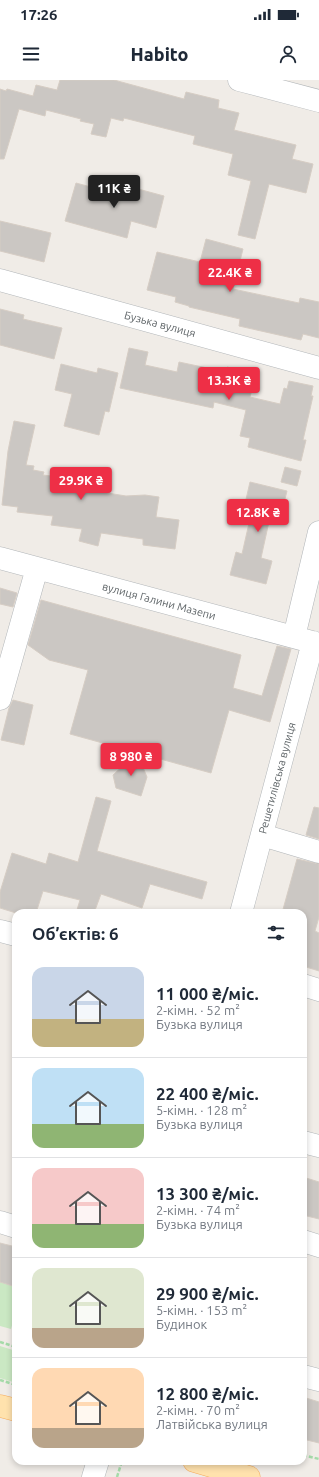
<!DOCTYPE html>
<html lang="uk">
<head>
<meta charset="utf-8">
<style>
  body { margin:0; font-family:Ubuntu,sans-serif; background:#f6f6f7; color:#1f2937; height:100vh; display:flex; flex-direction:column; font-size:15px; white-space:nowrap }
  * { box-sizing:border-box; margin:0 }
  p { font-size:13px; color:#747a83 }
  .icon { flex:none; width:22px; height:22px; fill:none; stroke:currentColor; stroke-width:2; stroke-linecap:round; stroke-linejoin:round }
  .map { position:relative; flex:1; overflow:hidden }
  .details { position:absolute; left:12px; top:829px; width:295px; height:556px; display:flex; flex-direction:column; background:#fff; border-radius:12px; box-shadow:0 2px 6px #0003 }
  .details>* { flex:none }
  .price { position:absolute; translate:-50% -34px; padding:0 9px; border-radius:4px; background:#ee2f46; color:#fff; font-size:13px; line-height:26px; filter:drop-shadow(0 1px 2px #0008) }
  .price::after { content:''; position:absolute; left:50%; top:24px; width:12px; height:9px; margin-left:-6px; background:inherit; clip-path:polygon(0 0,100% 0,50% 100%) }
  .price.active { background:#222; color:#fff }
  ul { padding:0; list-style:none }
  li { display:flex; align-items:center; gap:12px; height:100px; padding:0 20px }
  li+li { border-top:1px solid #e0e1e3 }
  li span { display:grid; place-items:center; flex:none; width:112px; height:80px; border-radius:12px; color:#555 }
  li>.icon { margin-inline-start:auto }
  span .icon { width:48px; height:48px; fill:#fffc; stroke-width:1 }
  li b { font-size:17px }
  h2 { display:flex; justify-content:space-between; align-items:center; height:48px; padding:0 20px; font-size:17px }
  .status { display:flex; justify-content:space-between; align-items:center; height:28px; padding:0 20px; background:#fff; direction:ltr }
  .status svg { height:11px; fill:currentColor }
  header { display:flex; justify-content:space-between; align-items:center; height:52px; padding:0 20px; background:#fff; font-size:18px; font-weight:800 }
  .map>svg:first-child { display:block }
</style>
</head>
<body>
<div class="status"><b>17:26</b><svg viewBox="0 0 49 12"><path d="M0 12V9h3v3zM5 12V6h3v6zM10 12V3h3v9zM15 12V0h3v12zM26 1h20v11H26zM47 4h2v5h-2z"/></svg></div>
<header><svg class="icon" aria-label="menu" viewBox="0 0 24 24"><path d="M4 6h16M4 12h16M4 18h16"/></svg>Habito<svg class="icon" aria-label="person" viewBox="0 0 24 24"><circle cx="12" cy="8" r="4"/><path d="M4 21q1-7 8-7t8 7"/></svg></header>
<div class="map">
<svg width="319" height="1397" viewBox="0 0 319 1397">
  <rect width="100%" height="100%" fill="#f0ece7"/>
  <path fill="#cae8c3" d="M0,1202L16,1207V1234H15L11,1249L0,1246Z
    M0,1266L16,1271V1303L0,1298Z"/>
  <path fill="#cbc7c3" stroke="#d6cdc4" d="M60,0H114L184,19L186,12L219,20L218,28L239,33L234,50L296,65L292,79L313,84L306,113L269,104L255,159L238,155L251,101L228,95L233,74L193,64L195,56L124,38L123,41L111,38L106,57L91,54L94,44L80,41L81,39L46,30L45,36L19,29L4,79H0V9L6,11L7,9L33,16L36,5L57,10Z
    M76,103L124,116L127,106L164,116L156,148L131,141L127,158L65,141Z
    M0,141L51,153L44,182L0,171Z
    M206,159L243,169L233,209L299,223L300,218L319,222V258L303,254L301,260L239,246L240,239L189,227V226L175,222L176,217L147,210L157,172L200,182Z
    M0,229L24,235L23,239L62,248L54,279L0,265Z
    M129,268L148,272L145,285L177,292L179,282L226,292L227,287L256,294L250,317L280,324L284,308L287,309L289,301L313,306L311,316H313L303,360H306L301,381L248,367L250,358L240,356L246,330L214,322L213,328L120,308Z
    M61,284L97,293L98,288L118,293L109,332L105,331L99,355L64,346L72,314L55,310Z
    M14,341L35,345L26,385L34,386L33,390L44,392L43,395L96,402L95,411L126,416L145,415L159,417L156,437L179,440L175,469L143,465V459L101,453L98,466L79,461L82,449L51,445L53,436L17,432L18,427L2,425L8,371Z
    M285,387L301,391L297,406L281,402Z
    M250,402L287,411L282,431L272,428L261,478L272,481L266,504L230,495L236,472L242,474L252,430L244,428Z
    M0,508L17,513L13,527L0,524Z
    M41,520L241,575L233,608L262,616L277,566L291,569L270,642L229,630L211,693L70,654L88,590L49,580L28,565Z
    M13,620L33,625L24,665L1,660L9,628Z
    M137,673L147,697L141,716L116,708L113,695Z
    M96,717L111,721L97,771L207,802L202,819L150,804L142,828L101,814L94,833H76L80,820L43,811L36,833H16L0,828V812L12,773L46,784L49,773L78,782Z
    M314,727L319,728V759L306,755Z
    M297,779L319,784V837L315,851L319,853V891L303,886V833H282Z
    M303,1097L319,1102V1139L303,1135Z
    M0,1163L16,1167V1207L0,1202Z
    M303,1317L319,1322V1363L303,1359Z"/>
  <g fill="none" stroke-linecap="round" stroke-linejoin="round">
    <defs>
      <path id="minor" d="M239,0L319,21
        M0,200L319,288
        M0,478L319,564
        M294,557L319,452
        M0,619L37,488
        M262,755L319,772
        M241,833L313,562
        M0,851L16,855
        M303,905L319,910
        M303,1062L319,1066
        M0,1142L16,1147
        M303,1161L319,1166
        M303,1296L319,1300
        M93,1397L98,1381"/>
      <path id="major" d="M0,1326L16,1330
        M194,1381L249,1397"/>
    </defs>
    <use href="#minor" stroke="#b2b6b9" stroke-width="23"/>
    <use href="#major" stroke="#f5ab5b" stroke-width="23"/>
    <path stroke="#a5dba9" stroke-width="2.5" stroke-dasharray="4 2" stroke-linecap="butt" d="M0,1262L16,1267
      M0,1300L16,1305
      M303,1375L319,1379
      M117,1397L122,1381"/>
    <use href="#minor" stroke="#fff" stroke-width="22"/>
    <use href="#major" stroke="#ffe2ad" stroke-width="22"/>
  </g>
  <g text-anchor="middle" stroke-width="3" stroke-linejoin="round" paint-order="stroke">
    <g font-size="11" fill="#5e6467" stroke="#fff">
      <text transform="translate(160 244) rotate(15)" y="4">Бузька вулиця</text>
      <text transform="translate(159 521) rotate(15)" y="4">вулиця Галини Мазепи</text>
      <text transform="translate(277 698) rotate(-75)" y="4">Решетилівська вулиця</text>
    </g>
  </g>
</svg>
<b class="price active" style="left:114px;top:129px">11K ₴</b>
<b class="price" style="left:230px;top:213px">22.4K ₴</b>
<b class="price" style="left:229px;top:321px">13.3K ₴</b>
<b class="price" style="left:81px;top:421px">29.9K ₴</b>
<b class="price" style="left:258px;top:453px">12.8K ₴</b>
<b class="price" style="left:131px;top:697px">8 980 ₴</b>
<section class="details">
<h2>Об’єктів: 6<svg class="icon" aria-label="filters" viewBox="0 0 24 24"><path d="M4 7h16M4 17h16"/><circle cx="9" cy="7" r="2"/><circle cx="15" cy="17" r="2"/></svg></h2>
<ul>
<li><span style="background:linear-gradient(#c9d6e8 65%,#c2b280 0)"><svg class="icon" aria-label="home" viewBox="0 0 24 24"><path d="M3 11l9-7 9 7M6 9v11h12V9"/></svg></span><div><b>11 000 ₴/міс.</b><p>2-кімн. · 52 m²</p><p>Бузька вулиця</p></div></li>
<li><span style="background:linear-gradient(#bfe0f5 70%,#8fb573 0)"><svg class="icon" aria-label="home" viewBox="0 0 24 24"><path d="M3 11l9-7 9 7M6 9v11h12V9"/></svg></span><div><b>22 400 ₴/міс.</b><p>5-кімн. · 128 m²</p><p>Бузька вулиця</p></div></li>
<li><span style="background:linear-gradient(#f6c9c9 70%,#8fb573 0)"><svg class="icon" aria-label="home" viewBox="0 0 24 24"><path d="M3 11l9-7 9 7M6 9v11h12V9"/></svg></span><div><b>13 300 ₴/міс.</b><p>2-кімн. · 74 m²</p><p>Бузька вулиця</p></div></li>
<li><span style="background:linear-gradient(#dfe7d0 75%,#b9a48a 0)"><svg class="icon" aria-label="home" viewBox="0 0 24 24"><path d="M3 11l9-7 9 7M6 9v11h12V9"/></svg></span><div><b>29 900 ₴/міс.</b><p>5-кімн. · 153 m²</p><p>Будинок</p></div></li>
<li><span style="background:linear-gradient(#ffd9b3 75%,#b9a48a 0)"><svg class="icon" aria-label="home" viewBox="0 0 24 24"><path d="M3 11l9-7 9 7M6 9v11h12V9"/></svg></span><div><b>12 800 ₴/міс.</b><p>2-кімн. · 70 m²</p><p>Латвійська вулиця</p></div></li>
</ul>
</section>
</div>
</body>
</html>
